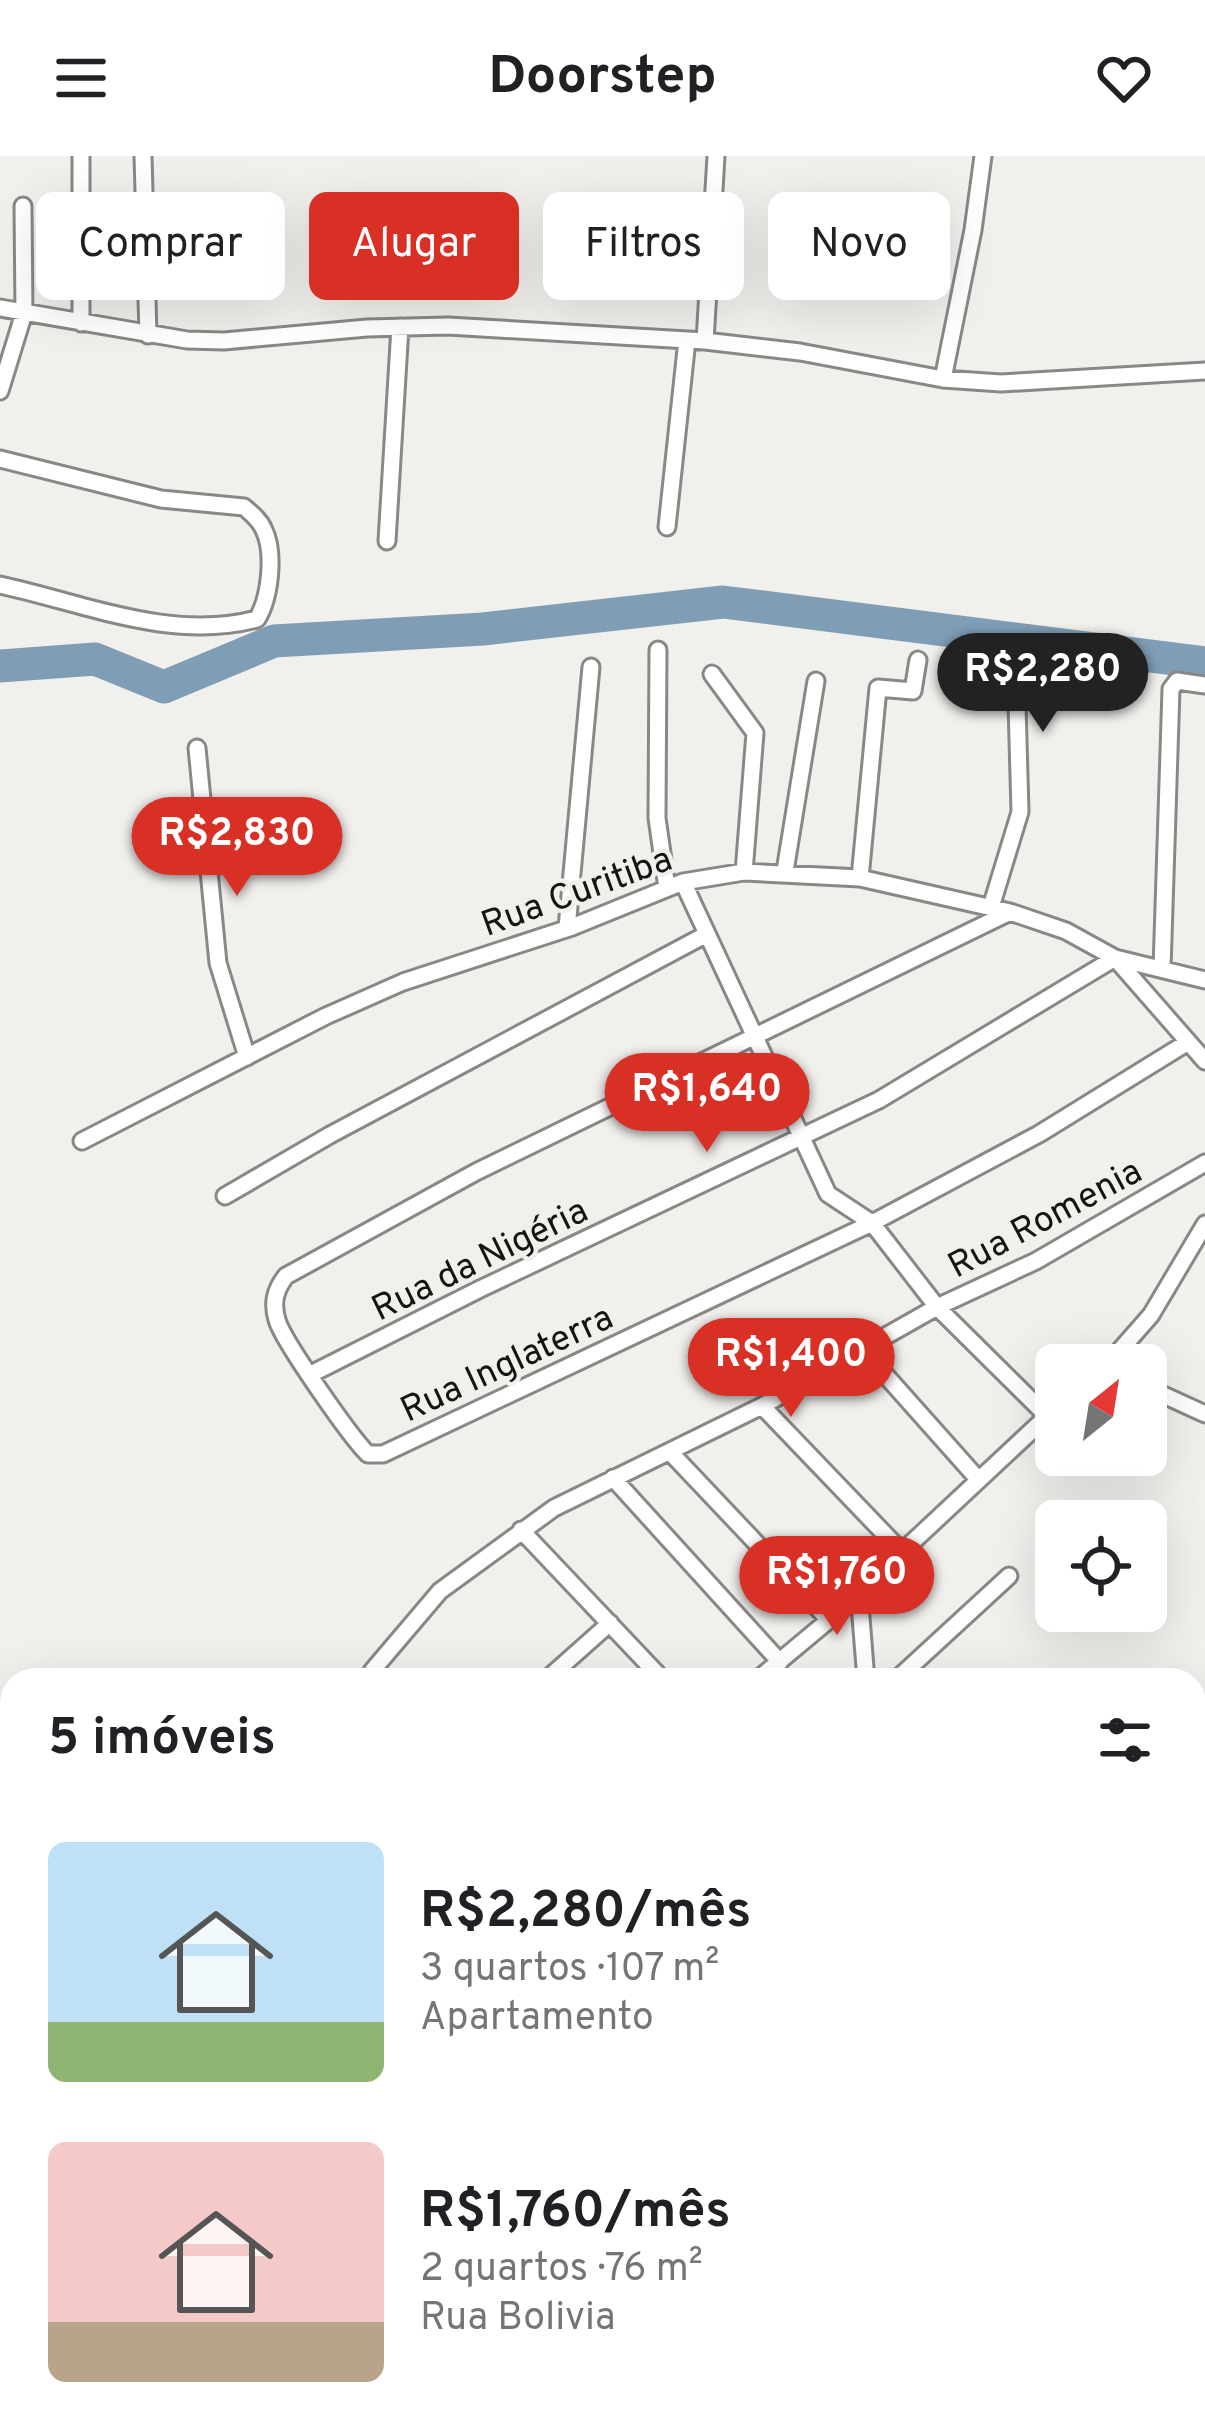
<!DOCTYPE html>
<html lang="pt">
<head>
<meta charset="utf-8">
<style>
  body { margin:0; font-family:Overpass,sans-serif; background:#f2f2f2; color:#202124; height:100vh; display:flex; flex-direction:column; font-size:45px; white-space:nowrap }
  * { box-sizing:border-box; margin:0 }
  p { font-size:39px; color:#757577 }
  .icon { flex:none; width:66px; height:66px; fill:none; stroke:currentColor; stroke-width:2; stroke-linecap:round; stroke-linejoin:round }
  .map { position:relative; flex:1; overflow:hidden }
  .details { position:absolute; left:0px; top:1512px; width:1206px; height:768px; display:flex; flex-direction:column; background:#fff; border-radius:36px 36px 0 0; box-shadow:0 12px 48px #0002 }
  .details>* { flex:none }
  .guide { position:absolute; left:36px; top:36px; width:1134px; height:108px; display:flex; gap:24px }
  .needle { width:78px; rotate:30deg }
  .tools { position:absolute; left:1035px; top:1188px; display:grid; gap:24px }
  .tools a { display:grid; place-items:center; width:132px; height:132px; border-radius:18px; background:#fff; box-shadow:0 12px 48px #0002; font-size:60px }
  .price { position:absolute; translate:-50% -102px; padding:0 27px; border-radius:42px; background:#d93025; color:#fff; font-size:39px; line-height:78px; filter:drop-shadow(0 3px 6px #0008) }
  .price::after { content:''; position:absolute; left:50%; top:72px; width:36px; height:27px; margin-left:-18px; background:inherit; clip-path:polygon(0 0,100% 0,50% 100%) }
  .price.active { background:#222; color:#fff }
  ul { padding:0; list-style:none }
  li { display:flex; align-items:center; gap:36px; height:300px; padding:0 48px }
  li span { display:grid; place-items:center; flex:none; width:336px; height:240px; border-radius:18px; color:#555 }
  li>.icon { margin-inline-start:auto }
  span .icon { width:144px; height:144px; fill:#fffc; stroke-width:1 }
  li b { font-size:51px }
  h2 { display:flex; justify-content:space-between; align-items:center; height:144px; padding:0 48px; font-size:51px }
  .pill { padding:0 42px; border-radius:18px; background:#fff; box-shadow:0 12px 48px #0002; font-size:42px; line-height:108px }
  .pill.active { background:#d93025; color:#fff }
  header { display:flex; justify-content:space-between; align-items:center; height:156px; padding:0 48px; background:#fff; font-size:54px; font-weight:700 }
  .map>svg:first-child { display:block }
</style>
</head>
<body>
<header><svg class="icon" aria-label="menu" viewBox="0 0 24 24"><path d="M4 6h16M4 12h16M4 18h16"/></svg>Doorstep<svg class="icon" aria-label="heart" viewBox="0 0 24 24"><path d="M12 20l-8-8c-3-5 5-10 8-4 3-6 11-1 8 4z"/></svg></header>
<div class="map">
<svg width="1205" height="2280" viewBox="0 0 1205 2280">
  <rect width="100%" height="100%" fill="#f2f0ed"/>
  <g fill="none" stroke-linecap="round" stroke-linejoin="round">
    <path stroke="#7f9db4" stroke-width="33" d="M0,510L95,503L164,531L274,485L483,473L723,446L1205,507"/>
    <defs>
      <path id="street" d="M143,0L148,179
        M0,152L187,184L224,185L367,172L448,170L705,185L800,196L943,223L973,74L983,0
        M81,167V0
        M705,185L716,0
        M943,223L1001,227L1205,215
        M0,235L24,157L23,50
        M0,303L161,343L244,351C251,357 260,364 264,374C275,397 270,442 257,463C171,486 84,447 0,429
        M667,371L687,184
        M387,385L400,171
        M658,494L657,662L667,732
        M712,518L755,577L744,716
        M197,592L218,807L247,901
        M785,715L816,525
        M860,722L878,532L913,535L918,504
        M683,726L828,1038L872,1067L937,1151L1047,1260
        M991,751L1020,656L1017,548
        M1010,756L476,1016L286,1120C275,1134 272,1147 277,1164C283,1185 352,1283 368,1298H383L872,1067L1039,978L1188,886
        M567,772L591,511
        M1115,802L1205,824
        M1162,813L1171,533L1177,525L1205,529
        M82,985L326,860L403,826L572,771L683,726L744,716L860,722L1010,756L1066,775L1115,802L1205,905
        M225,1040L330,979L707,778
        M864,1195L977,1322
        M1107,1209L1151,1159L1205,1068
        M311,1218L480,1133L879,944L1115,802
        M1146,1231L1205,1258
        M762,1250L901,1395
        M670,1296L829,1464
        M613,1322L780,1506
        M521,1374L663,1524
        M859,1436L866,1524
        M372,1515L440,1435L554,1352L762,1250L937,1151L1036,1105L1205,1007
        M546,1524L610,1467
        M757,1524L829,1464L1056,1252
        M896,1524L1009,1420
        M1179,2280L1187,2277L1205,2258"/>
    </defs>
    <use href="#street" stroke="#8a8885" stroke-width="21"/>
    <use href="#street" stroke="#fff" stroke-width="15"/>
  </g>
  <g text-anchor="middle" stroke-width="9" stroke-linejoin="round" paint-order="stroke">
    <g font-size="36" fill="#151413" stroke="#f2f0ed">
      <text transform="translate(576 734) rotate(-20)" y="13">Rua Curitiba</text>
      <text transform="translate(1044 1061) rotate(-28)" y="13">Rua Romenia</text>
      <text transform="translate(479 1102) rotate(-26)" y="13">Rua da Nigéria</text>
      <text transform="translate(506 1206) rotate(-25)" y="13">Rua Inglaterra</text>
    </g>
  </g>
</svg>
<div class="tools">
<a><svg class="needle" viewBox="-14 -14 28 28"><path d="M0-13l5 13h-10z" fill="#e53935"/><path d="M0 13l5-13h-10z" fill="#757577"/></svg></a>
<a><svg class="icon" aria-label="locate" viewBox="0 0 24 24"><circle cx="12" cy="12" r="6"/><path d="M12 2v4M12 18v4M2 12h4M18 12h4"/></svg></a>
</div>
<b class="price active" style="left:1043px;top:579px">R$2,280</b>
<b class="price" style="left:237px;top:743px">R$2,830</b>
<b class="price" style="left:707px;top:999px">R$1,640</b>
<b class="price" style="left:791px;top:1264px">R$1,400</b>
<b class="price" style="left:837px;top:1482px">R$1,760</b>
<div class="guide">
<a class="pill">Comprar</a>
<a class="pill active">Alugar</a>
<a class="pill">Filtros</a>
<a class="pill">Novo</a>
</div>
<section class="details">
<h2>5 imóveis<svg class="icon" aria-label="filters" viewBox="0 0 24 24"><path d="M4 7h16M4 17h16"/><circle cx="9" cy="7" r="2"/><circle cx="15" cy="17" r="2"/></svg></h2>
<ul>
<li><span style="background:linear-gradient(#bfe0f5 75%,#8fb573 0)"><svg class="icon" aria-label="home" viewBox="0 0 24 24"><path d="M3 11l9-7 9 7M6 9v11h12V9"/></svg></span><div><b>R$2,280/mês</b><p>3 quartos · 107 m²</p><p>Apartamento</p></div></li>
<li><span style="background:linear-gradient(#f6c9c9 75%,#b9a48a 0)"><svg class="icon" aria-label="home" viewBox="0 0 24 24"><path d="M3 11l9-7 9 7M6 9v11h12V9"/></svg></span><div><b>R$1,760/mês</b><p>2 quartos · 76 m²</p><p>Rua Bolivia</p></div></li>
</ul>
</section>
</div>
</body>
</html>
